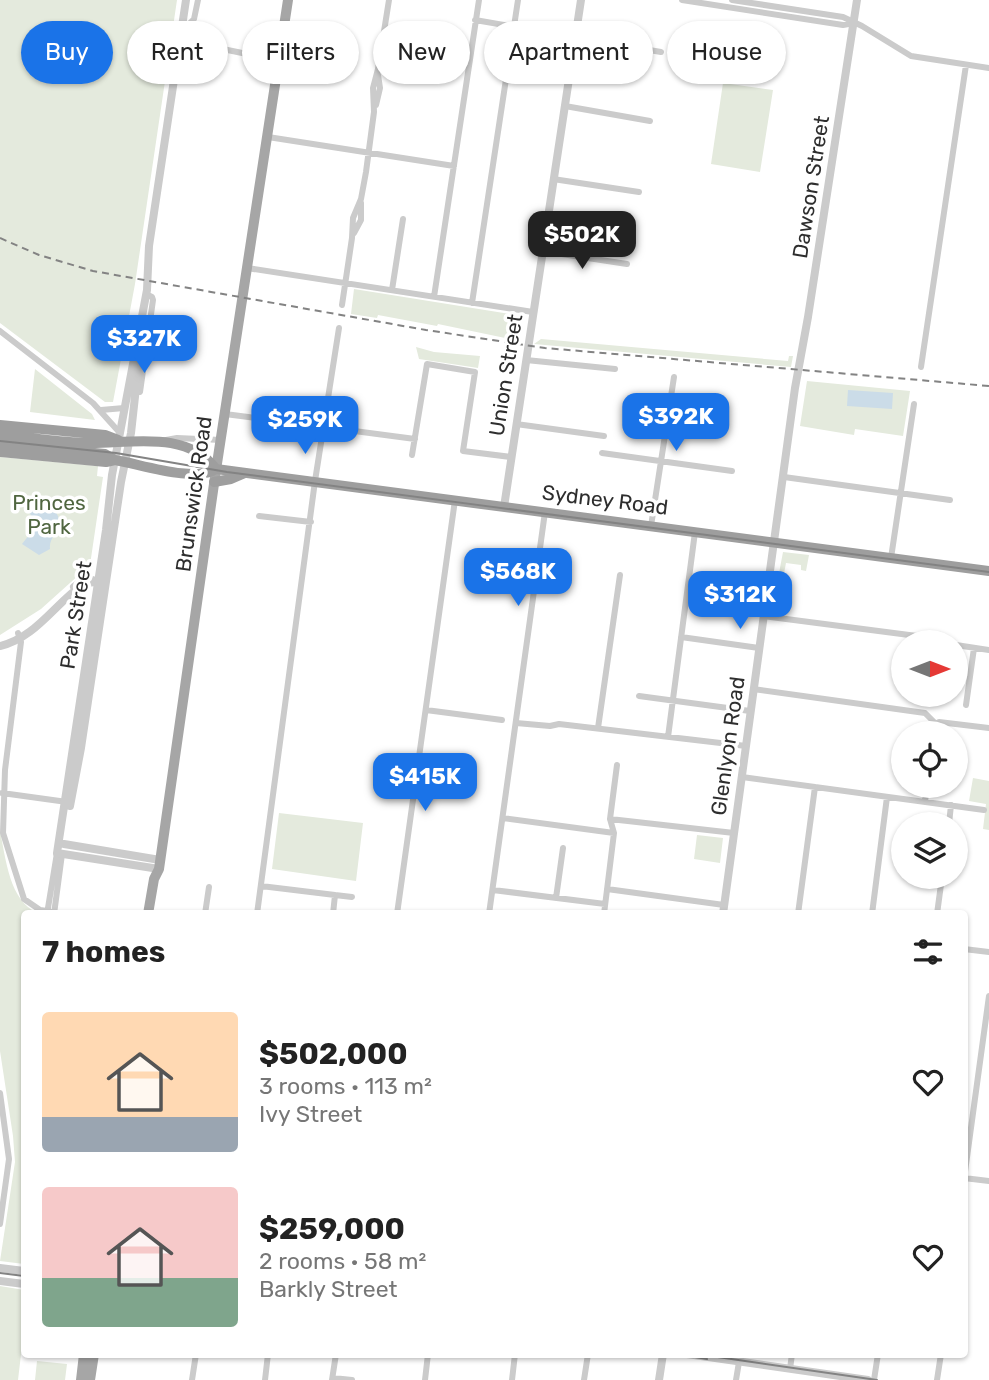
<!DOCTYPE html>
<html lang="en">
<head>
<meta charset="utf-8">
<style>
  body { margin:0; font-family:Rubik,sans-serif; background:#f6f6f6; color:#222; height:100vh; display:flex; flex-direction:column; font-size:26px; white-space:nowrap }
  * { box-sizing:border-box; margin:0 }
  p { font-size:23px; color:#767676 }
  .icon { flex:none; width:38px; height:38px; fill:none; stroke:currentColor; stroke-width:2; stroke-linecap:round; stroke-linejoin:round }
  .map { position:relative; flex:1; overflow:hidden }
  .details { position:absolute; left:21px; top:910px; width:947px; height:448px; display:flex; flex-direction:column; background:#fff; border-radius:7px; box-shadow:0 2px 5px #0004 }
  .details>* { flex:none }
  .guide { position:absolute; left:21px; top:21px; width:948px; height:63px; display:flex; gap:14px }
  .needle { width:46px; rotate:90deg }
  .fabs { position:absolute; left:891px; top:630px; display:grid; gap:14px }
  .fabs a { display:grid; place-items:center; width:77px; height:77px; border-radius:50%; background:#fff; box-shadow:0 2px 5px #0004; font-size:35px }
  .price { position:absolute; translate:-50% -60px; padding:0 16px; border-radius:14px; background:#1a73e8; color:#fff; font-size:23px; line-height:46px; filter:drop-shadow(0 2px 4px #0008) }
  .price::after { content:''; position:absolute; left:50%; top:42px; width:21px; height:16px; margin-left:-10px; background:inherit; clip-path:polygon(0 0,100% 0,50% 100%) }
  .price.selected { background:#222; color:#fff }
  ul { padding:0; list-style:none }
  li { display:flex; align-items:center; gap:21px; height:175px; padding:0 21px }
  li span { display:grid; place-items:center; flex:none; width:196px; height:140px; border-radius:7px; color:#555 }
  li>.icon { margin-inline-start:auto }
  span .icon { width:84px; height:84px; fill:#fffc; stroke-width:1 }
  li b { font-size:30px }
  h2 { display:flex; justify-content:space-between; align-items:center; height:84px; padding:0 21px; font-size:30px }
  .tag { padding:0 24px; border-radius:32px; background:#fff; box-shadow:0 2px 5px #0004; font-size:24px; line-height:63px }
  .tag.selected { background:#1a73e8; color:#fff }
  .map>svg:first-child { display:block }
</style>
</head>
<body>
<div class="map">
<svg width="989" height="1380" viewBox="0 0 989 1380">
  <rect width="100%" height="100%" fill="#fff"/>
  <path fill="#e4eadd" d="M0,0H177L135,284L113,402H105L0,323Z
    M723,83L773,90L760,172L711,164Z
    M354,289L523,316L519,341L438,324L437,326L378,315L377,318L351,314Z
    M541,339L788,361L789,356H793L791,367L534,344Z
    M416,347L434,352L480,356L478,368L419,359Z
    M35,369L92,414L95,420L30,412Z
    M807,381L910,391L903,436L855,429L854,435L800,426Z
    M0,457L98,466L97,476L103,477L90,565L41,609L0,635Z
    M783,552L809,555L806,571L801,570V565L786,563L783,579L788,580L786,590L776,589Z
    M973,778L989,781V830L983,829L986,804L969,801Z
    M279,813L363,823L356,881L272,869Z
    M0,831C6,859 9,901 38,913L24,914V1264L0,1261L15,1162L13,1136L0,1051Z
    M697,835L723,838L720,863L694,859Z
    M0,1286L24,1290V1329L18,1380H0Z
    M37,1361L67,1364L65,1380H35Z"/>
  <path fill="#cbdce8" d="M848,390L893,393L892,409L847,406Z
    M31,502L53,509C70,528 48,533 50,549L39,555L22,544C31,532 42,524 27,511Z"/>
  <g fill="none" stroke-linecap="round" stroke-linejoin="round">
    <path stroke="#cbcbcb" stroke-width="6" d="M682,0L843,25L854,23
      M732,0L843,17L862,26L911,56L989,68
      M475,20L661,52
      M186,27L194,19L198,0
      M179,40L247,54H280
      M178,48L205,49
      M252,56L278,65
      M376,105L380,88L378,75
      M565,106L650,121
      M268,137L454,166
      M553,179L639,192
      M354,233L361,220V203
      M542,251L627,264
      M247,268L533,312
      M392,290L403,219
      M434,297L479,0
      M472,303L518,0
      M342,305L352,238L353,218L361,199L366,172L374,112L373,88L378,69L389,0
      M0,331L93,403L120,433
      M526,360L615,369
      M921,367L966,65
      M135,391L140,392L153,300L152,297L146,294
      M101,410L124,408
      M225,414L415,439
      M516,424L604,436
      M166,440L177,438L221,440
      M602,453L732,471
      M412,455L427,364L475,372L463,451L511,457
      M784,477L950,500
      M259,516L311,522
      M651,526L674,377
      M891,558L914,404
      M763,616L940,639L947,642
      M18,633L21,642L5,770L3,833L24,899L40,910L54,912
      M681,637L759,648
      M956,645L989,650
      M753,689L925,713L936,724V733
      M639,696L750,711
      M966,705L974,648
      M426,710L502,720
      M516,723L550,726L559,724L746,746
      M936,724L939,722L989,728
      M598,728L620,575
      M668,737L695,532
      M742,777L984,810
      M2,793L67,802
      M925,802L927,786
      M503,818L614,833
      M610,819L734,833
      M949,824L951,805
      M261,886L335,895L333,914
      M607,889L724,905
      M493,890L605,904
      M335,895L352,897
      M556,898L563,848
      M47,914L57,853
      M54,914L62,854
      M205,914L209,887
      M257,914L315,481L339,328
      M397,914L455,500
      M489,914L545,512
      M604,914L614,833L610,819L617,765
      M798,914L815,787
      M872,914L887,797
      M937,914L942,877
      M964,949L989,952
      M0,1093L9,1159L0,1224
      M964,1178L989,1181
      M964,1179L989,996
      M790,1369L792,1354
      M333,1378L352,1380
      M192,1380L196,1354
      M265,1380L268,1354
      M332,1380L336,1354
      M425,1380L428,1354
      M512,1380L515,1354
      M584,1380L588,1354
      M736,1380L739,1362
      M874,1380L878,1354
      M937,1380L941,1354"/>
    <path stroke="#cbcbcb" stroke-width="8" d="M504,507L581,0
      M74,587L86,578L99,582
      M0,646C35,638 54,605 82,585C87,582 93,583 98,581
      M70,806L81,748L121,482L131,433L141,342
      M64,844L160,860
      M159,869L57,853L106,530L112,475L147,290L149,246L186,0
      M723,914L795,388L808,317L857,0
      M0,1268L24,1271
      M0,1281L24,1284
      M687,1354L868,1380
      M659,1380L663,1354"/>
    <path stroke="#a6a6a6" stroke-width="10" d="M148,914L154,879L159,869L216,470L288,0
      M81,1380L84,1354
      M90,1380L94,1354"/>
    <path stroke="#9e9e9e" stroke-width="10" d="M0,425L105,435L118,440
      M0,435C29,437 58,442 88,443C129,444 186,429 216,469
      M0,444L105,454L115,460C140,464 196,483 216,469
      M0,452L106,462L115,460
      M216,469L989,571
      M214,482L231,479L245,473"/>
    <path stroke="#838383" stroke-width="2" d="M0,441L116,453L227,472L989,572
      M0,1273L24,1276
      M677,1354L707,1359
      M697,1354L877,1380"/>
    <path stroke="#838383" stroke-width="2" stroke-dasharray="7 5" stroke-linecap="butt" d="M0,238L39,255L93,271L426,330L545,348L989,386"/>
  </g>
  <g text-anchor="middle" stroke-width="7" stroke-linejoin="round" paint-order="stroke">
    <g font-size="21" fill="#2e2e2e" stroke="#fff">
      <text transform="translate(811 187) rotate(-81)" y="7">Dawson Street</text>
      <text transform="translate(506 375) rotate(-81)" y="7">Union Street</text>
      <text transform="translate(194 494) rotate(-82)" y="7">Brunswick Road</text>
      <text transform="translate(605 500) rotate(7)" y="7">Sydney Road</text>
      <text transform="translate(76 615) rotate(-81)" y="7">Park Street</text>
      <text transform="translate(728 746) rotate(-82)" y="7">Glenlyon Road</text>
    </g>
    <g font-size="21" fill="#506640" stroke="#fff">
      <text x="49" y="510">Princes<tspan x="49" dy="24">Park</tspan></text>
    </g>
  </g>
</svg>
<div class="fabs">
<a><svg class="needle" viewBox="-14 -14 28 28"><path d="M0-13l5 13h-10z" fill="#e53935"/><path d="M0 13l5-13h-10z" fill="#767676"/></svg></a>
<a><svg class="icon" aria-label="locate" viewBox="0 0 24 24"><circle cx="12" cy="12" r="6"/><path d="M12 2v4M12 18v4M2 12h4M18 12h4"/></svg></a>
<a><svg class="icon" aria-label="layers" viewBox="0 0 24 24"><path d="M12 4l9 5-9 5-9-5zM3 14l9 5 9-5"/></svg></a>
</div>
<b class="price selected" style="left:582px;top:271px">$502K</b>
<b class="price" style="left:144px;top:375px">$327K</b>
<b class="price" style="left:676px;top:453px">$392K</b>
<b class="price" style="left:305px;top:456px">$259K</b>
<b class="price" style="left:518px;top:608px">$568K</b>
<b class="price" style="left:740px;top:631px">$312K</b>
<b class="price" style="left:425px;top:813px">$415K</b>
<div class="guide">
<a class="tag selected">Buy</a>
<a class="tag">Rent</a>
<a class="tag">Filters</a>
<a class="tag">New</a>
<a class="tag">Apartment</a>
<a class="tag">House</a>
</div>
<section class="details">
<h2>7 homes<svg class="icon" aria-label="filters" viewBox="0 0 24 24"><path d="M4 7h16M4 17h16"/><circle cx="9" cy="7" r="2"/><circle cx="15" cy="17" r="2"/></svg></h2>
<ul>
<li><span style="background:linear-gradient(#ffd9b3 75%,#9aa5b1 0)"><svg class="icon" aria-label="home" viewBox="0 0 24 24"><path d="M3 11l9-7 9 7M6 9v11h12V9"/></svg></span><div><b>$502,000</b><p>3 rooms · 113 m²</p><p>Ivy Street</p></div><svg class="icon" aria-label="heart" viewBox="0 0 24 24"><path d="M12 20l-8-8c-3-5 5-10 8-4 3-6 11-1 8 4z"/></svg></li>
<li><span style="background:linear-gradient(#f6c9c9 65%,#7fa58c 0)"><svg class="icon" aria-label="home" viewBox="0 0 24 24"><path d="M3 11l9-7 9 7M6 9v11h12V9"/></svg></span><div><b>$259,000</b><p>2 rooms · 58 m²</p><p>Barkly Street</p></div><svg class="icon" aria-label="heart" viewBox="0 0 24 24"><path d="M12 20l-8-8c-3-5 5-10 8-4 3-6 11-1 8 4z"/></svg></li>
</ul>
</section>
</div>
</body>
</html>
